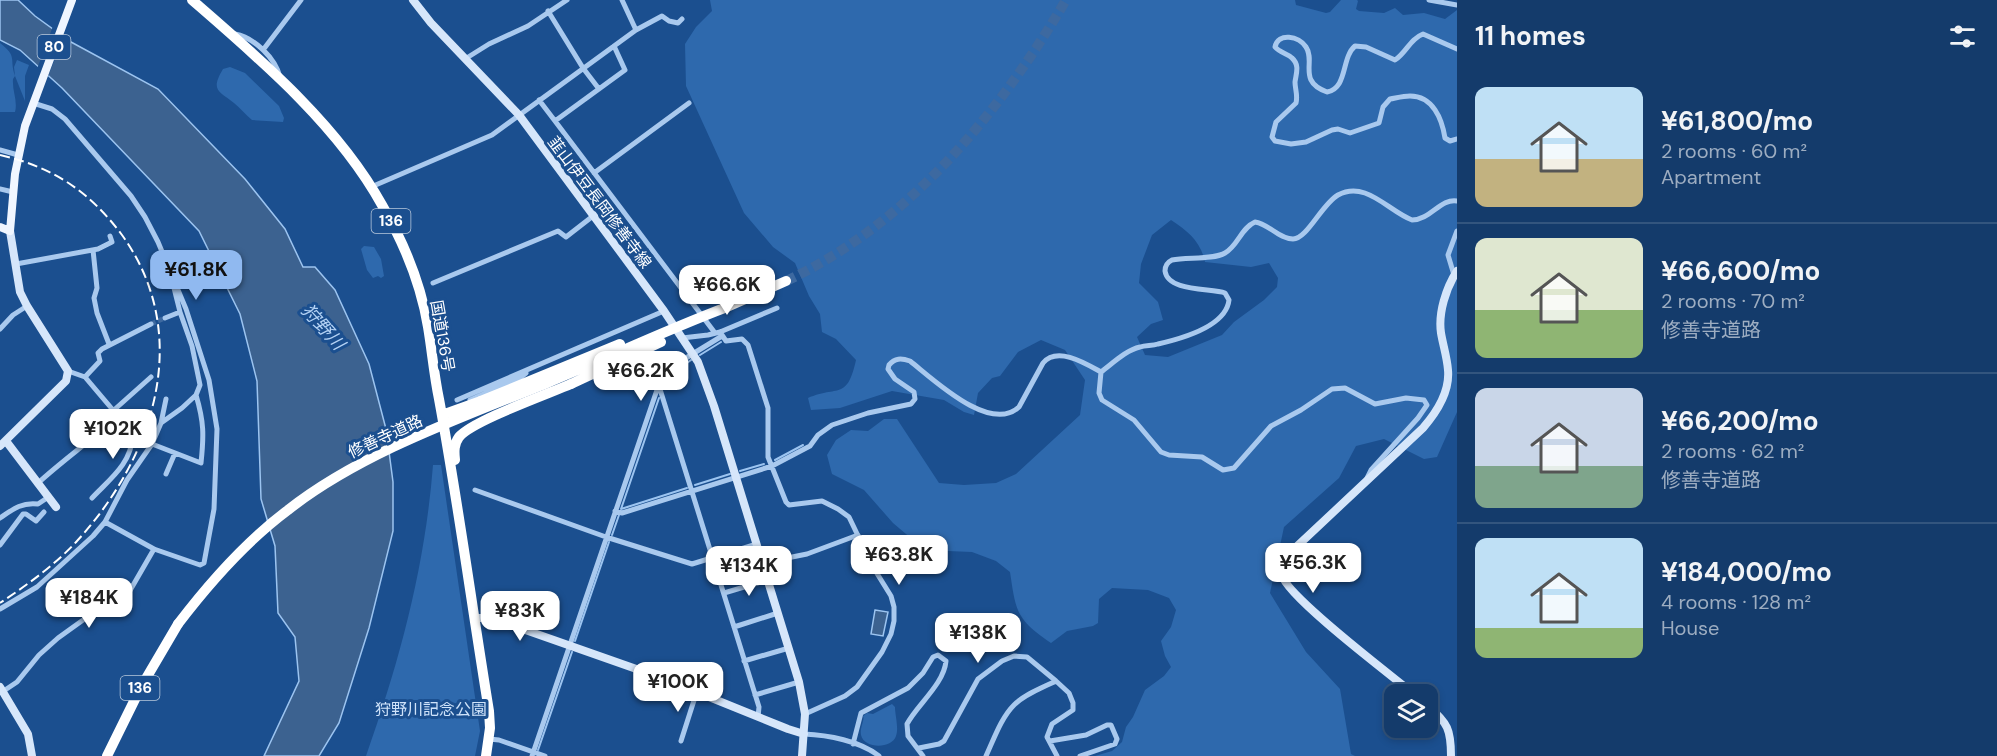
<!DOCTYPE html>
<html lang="en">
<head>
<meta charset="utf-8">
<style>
  body { margin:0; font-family:"DM Sans","Noto Sans JP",sans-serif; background:#1d4271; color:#f1f3f6; height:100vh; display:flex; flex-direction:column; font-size:22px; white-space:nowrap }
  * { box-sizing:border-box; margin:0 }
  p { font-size:20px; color:#9dadc1 }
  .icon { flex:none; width:33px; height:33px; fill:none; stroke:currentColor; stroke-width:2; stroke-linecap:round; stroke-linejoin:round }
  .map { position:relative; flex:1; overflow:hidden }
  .panel { display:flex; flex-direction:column; background:#143b6b; width:540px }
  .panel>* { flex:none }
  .fabs { position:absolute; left:1384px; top:684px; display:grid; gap:12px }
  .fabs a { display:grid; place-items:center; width:54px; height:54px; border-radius:12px; background:#143b6b; box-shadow:0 3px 9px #0003,0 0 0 2px #33557e; font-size:30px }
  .price { position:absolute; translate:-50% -51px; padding:0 14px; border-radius:12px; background:#fff; color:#222; font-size:20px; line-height:39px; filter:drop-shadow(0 2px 3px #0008) }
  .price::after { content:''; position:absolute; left:50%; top:36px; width:18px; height:14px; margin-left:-9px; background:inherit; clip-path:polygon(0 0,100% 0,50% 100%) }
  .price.selected { background:#90b9f0; color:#111 }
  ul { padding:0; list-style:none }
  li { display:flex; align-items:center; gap:18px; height:150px; padding:0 18px }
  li+li { border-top:2px solid #33557e }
  li span { display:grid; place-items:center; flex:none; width:168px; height:120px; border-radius:12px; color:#555 }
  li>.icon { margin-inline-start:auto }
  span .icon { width:72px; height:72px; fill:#fffc; stroke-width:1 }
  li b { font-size:26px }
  h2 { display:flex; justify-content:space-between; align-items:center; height:72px; padding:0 18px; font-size:26px }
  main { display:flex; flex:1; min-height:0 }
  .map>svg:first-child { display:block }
</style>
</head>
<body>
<main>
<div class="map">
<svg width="1457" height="756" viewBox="0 0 1457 756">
  <rect width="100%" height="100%" fill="#1b4f8f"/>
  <path fill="#2e69ad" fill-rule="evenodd" d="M710,0H1295L1296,5L1326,13L1330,12L1341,0H1357L1358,1L1356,9L1359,11L1384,13L1395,8L1403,15L1424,13L1445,19L1457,10V412L1437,457L1424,459L1384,439L1356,446L1339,478L1284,527L1270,593L1306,652L1340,689L1351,754L1355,756H1095L1112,751L1122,742L1126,727L1133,717L1145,690L1164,676L1171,667L1165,656L1161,641L1171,627L1176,610L1169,598L1148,590L1112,588L1099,599L1098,623L1093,626L1067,631L1051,643C1016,619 1016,612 1010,572L996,561L972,552L948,551L919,545L893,523L864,490L832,474L827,455L836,440L851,430L868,431L884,419H897L939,483L964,485L996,483L1016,474L1080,415L1085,380L1065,350L1041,340L1018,352L1000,376L992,378L978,393L974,415L964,412L944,400L892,391L840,408L811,410L808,398C838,385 847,401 856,360L836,339L822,332L820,314L809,296L795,263L773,247L744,213L686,86L685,44L696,27L712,11ZM1171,220C1188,231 1201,242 1205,262L1251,267L1269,263L1278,278L1277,287L1264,300L1234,322L1222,335L1168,357L1145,355L1137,337L1151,324L1163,320L1158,302L1139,283L1141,264L1152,235Z
    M0,43C18,57 9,58 15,76L14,67L17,60L29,65L25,76V101L15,76L13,79C12,91 18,101 15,112H0Z
    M230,67L245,73L279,106L284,118L283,122L252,120C246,115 240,108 234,103C219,91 210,91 223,69Z
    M364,246L374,247L381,259L384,276L381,278L378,276L373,278L367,270L361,249Z
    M433,465H441L480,731L475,756H366C400,660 425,567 433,465Z
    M892,704L895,707C895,715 899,728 896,736C892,749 864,749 861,735C860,729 862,726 863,721C865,713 860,719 867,713L873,714Z"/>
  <path fill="#3c6290" stroke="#9cc4f0" stroke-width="1.5" d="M0,0H18L35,16L71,42L158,89L245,179L285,229L303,267H315L335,290L369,364L386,429L393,482V531L369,628L339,723L319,756H264L299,681L295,637L278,613L275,546L261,499L257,381L240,314L199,231L62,88L20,50L0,40Z
    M875,610L888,612L883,636L871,634Z"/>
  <path fill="#1b4f8f" d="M53,26L65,34L47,79L37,69Z"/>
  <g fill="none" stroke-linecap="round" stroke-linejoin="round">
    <path stroke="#9cc4f0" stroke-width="2" d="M700,355L721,342
      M664,384L672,374L691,360
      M775,460L803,445
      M740,471L764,464
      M695,485L730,474
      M621,509L659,398
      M621,509L687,488
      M612,535L619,515
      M575,641L609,542
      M538,750L572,652"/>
    <path stroke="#3d69a0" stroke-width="5" stroke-dasharray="5 2.5" stroke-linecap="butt" d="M151,324L165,318"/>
    <path stroke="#3d69a0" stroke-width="10" stroke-dasharray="10 5" stroke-linecap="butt" d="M786,281C908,224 999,114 1066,0"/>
    <path stroke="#a9c9ee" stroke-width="5" d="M622,0L636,30
      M1429,0L1457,5
      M548,11L583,68L599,89
      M235,34C255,38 275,58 280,77
      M614,46L625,70L555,121L715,333
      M1457,49L1423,34C1410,39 1406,53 1395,60L1366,47L1355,46C1341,58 1348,88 1327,92C1297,81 1316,62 1306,47C1299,36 1278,32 1275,47C1280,53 1287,53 1292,58C1300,65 1296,74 1295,82C1295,89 1298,95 1296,103L1276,122L1272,137L1275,141L1291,144L1306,142L1332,130L1338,129L1350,133L1379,123L1383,107L1390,99C1396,98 1403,96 1410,96C1433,96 1442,119 1445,138L1450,141L1457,139
      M263,50L301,0
      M465,59L489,44L528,26L567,0
      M539,100L555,121
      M33,103L52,109L65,119L131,196L145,217L158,242L186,309L209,380L217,429L214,509L204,563L200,565L154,549L105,522
      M0,150L18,155
      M594,173L689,103
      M371,187L492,135L636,30L662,16L669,21L678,23L682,19
      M0,189L13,192
      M93,250L97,288L94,298L97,313L109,344
      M16,264L98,249L112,242L110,236
      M1454,275L1448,255L1457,231
      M433,283L558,231L566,237L593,216
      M165,318L180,312L172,280
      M0,329L13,315L27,306
      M720,332L726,341L742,339L748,345L768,408V457L786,502L789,505L822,501L838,509L849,517L873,567L891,596L894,607V621L891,634L882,652L857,687L845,696L805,714
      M682,338L708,335L720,332L777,308
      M68,371L85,377L100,361L98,353L102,349L151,324
      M1101,372C1112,364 1126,350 1140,347C1146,345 1152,346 1158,344C1180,339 1226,327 1229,300L1225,293C1211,288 1168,292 1165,271C1165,265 1168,262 1172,260C1187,257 1213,260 1225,253C1238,246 1241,228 1255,222C1269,224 1279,239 1293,239C1307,239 1322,204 1338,195C1366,180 1388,211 1412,220C1430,220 1441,198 1457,201
      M1101,372L1099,393L1102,400L1134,420L1161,452L1169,455L1202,457L1223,470L1234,468L1271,426L1301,410L1332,389L1345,388L1375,404L1406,398L1424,400L1427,405L1418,418L1371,470L1367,478
      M659,386L759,707L758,717
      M457,400L664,311
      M470,400L520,378L526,373
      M114,410L151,377
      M161,423L166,399
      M152,444L201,463C204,435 204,422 196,395L200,385L192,346L180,312
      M166,474L175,453
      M37,484C63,460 92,440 118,416L85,377
      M475,490L606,537L692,564L757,544
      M92,498C111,478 131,464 133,435L118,416
      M615,511L622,513L772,466L810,446L818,435L832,425L868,413L911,404L915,399L914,392L895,379L888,369L889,365C895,358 901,358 910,361C933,379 990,434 1019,407L1043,363C1057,346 1085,363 1101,372
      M0,518C13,509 22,502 38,504L47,498
      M0,545L23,514H26L36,521L44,512
      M762,563L807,554L858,535
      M724,593L768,580
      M0,609L37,587L93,536L105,522L127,480L152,444L161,423L182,408L196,395
      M734,627L778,613
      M744,661L789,648
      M2,692L17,682L39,655L58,638L90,615L128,594L154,549
      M755,695L799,682
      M804,734C828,735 860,741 879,756
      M489,739L499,740L545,756
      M681,741L697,691
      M1050,741L1086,735L1107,725H1111L1117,739L1115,744L1080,756
      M853,744L861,713L908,688L923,673L933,657L938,655L946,661C944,684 917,705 907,724L908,736L923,756
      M919,748L939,744L944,741L978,679L1002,661L1014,656L1027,657L1056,681L1069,693L1073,703V710L1052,724L1047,737L1057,756
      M532,756L659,384L668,369L722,336
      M986,756C994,739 1001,718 1014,705C1025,694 1042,688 1056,681"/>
    <path stroke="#d6e6fa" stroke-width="8" d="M413,0L431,23L519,115L664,311L698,362L714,406L799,682L805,714L802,756
      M6,441L56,507
      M0,446L66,381L68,371L27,306L20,292L10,231
      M474,618H491L514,626L662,678L788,729L804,734
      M0,687L28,734L32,756
      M1414,694C1392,676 1286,596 1282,575C1281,565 1288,557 1293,550L1423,428C1437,412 1450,392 1448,370C1447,357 1443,345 1441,333C1438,313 1446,288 1457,271
      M1428,706C1448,723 1451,730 1451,756"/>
    <path stroke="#f0f6ff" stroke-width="8" d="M0,227L10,231L15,174L25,126L72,0"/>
    <path stroke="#fff" stroke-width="10" d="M192,0C260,59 338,125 382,205C404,243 421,284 428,327C432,351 434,375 439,399C458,502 472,607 489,711L490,728L486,756
      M727,307L786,281
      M442,415L481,401
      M455,460C454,451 454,444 459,437C472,421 548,394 571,384
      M107,756L141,687L178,624"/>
    <path stroke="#fff" stroke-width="2" stroke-dasharray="10 4.5" stroke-linecap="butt" d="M0,155C53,167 89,191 122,235C194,335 154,457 77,541C55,565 27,585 0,603"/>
    <path stroke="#fff" stroke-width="10" d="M571,384L661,342
      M481,401L620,344
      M178,624C210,582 245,542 288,510C362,452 461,418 547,383C607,358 666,330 727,307"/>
  </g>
  <g text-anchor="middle" stroke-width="6" stroke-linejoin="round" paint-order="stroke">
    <g fill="#1b4f8f" stroke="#bbcadd" stroke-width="1.5">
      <rect x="37.5" y="35" width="33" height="24" rx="4.5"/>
      <rect x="371.5" y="209" width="39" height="24" rx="4.5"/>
      <rect x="120.5" y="676" width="39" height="24" rx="4.5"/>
    </g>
    <g font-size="15" font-weight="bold" fill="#fff">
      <text x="54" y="52">80</text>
      <text x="391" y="226">136</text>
      <text x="140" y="693">136</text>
    </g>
    <g font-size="16" fill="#fff" stroke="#1b4f8f">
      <text transform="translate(600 202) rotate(53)" y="6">韮山伊豆長岡修善寺線</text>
      <text transform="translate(443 336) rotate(80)" y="6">国道136号</text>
      <text transform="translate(385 436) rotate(-25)" y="6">修善寺道路</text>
    </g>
    <g font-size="16" fill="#cfe3fa" stroke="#1b4f8f">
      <text x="431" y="715">狩野川記念公園</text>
    </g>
    <g font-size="18" font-style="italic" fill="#b5d3f5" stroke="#1b4f8f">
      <text transform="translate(323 327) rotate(48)" y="6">狩野川</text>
    </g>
  </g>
</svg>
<div class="fabs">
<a><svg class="icon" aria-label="layers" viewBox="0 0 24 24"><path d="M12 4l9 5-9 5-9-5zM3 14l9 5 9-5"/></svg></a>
</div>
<b class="price selected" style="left:196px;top:301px">¥61.8K</b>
<b class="price" style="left:727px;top:316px">¥66.6K</b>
<b class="price" style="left:641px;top:402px">¥66.2K</b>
<b class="price" style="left:113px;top:460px">¥102K</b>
<b class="price" style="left:899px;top:586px">¥63.8K</b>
<b class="price" style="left:1313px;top:594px">¥56.3K</b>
<b class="price" style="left:749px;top:597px">¥134K</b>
<b class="price" style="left:89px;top:629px">¥184K</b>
<b class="price" style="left:520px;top:642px">¥83K</b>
<b class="price" style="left:978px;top:664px">¥138K</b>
<b class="price" style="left:678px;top:713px">¥100K</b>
</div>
<section class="panel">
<h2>11 homes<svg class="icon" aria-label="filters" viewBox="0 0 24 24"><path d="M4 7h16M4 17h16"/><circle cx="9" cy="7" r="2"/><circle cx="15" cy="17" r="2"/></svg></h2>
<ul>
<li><span style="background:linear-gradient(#bfe0f5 60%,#c2b280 0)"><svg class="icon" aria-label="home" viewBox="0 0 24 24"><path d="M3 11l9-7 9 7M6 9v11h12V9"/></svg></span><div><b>¥61,800/mo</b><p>2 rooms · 60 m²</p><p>Apartment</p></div></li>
<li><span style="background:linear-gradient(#dfe7d0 60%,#8fb573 0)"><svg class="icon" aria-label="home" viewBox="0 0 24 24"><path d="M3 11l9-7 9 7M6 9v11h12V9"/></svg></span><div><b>¥66,600/mo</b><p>2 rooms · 70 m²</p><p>修善寺道路</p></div></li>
<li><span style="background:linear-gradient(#c9d6e8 65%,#7fa58c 0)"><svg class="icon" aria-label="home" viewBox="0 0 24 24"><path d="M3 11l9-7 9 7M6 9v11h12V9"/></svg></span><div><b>¥66,200/mo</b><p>2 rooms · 62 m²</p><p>修善寺道路</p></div></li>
<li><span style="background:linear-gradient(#bfe0f5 75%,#8fb573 0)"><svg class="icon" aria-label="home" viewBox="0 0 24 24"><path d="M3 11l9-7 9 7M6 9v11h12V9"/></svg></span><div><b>¥184,000/mo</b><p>4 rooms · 128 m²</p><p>House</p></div></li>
</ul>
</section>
</main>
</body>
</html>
